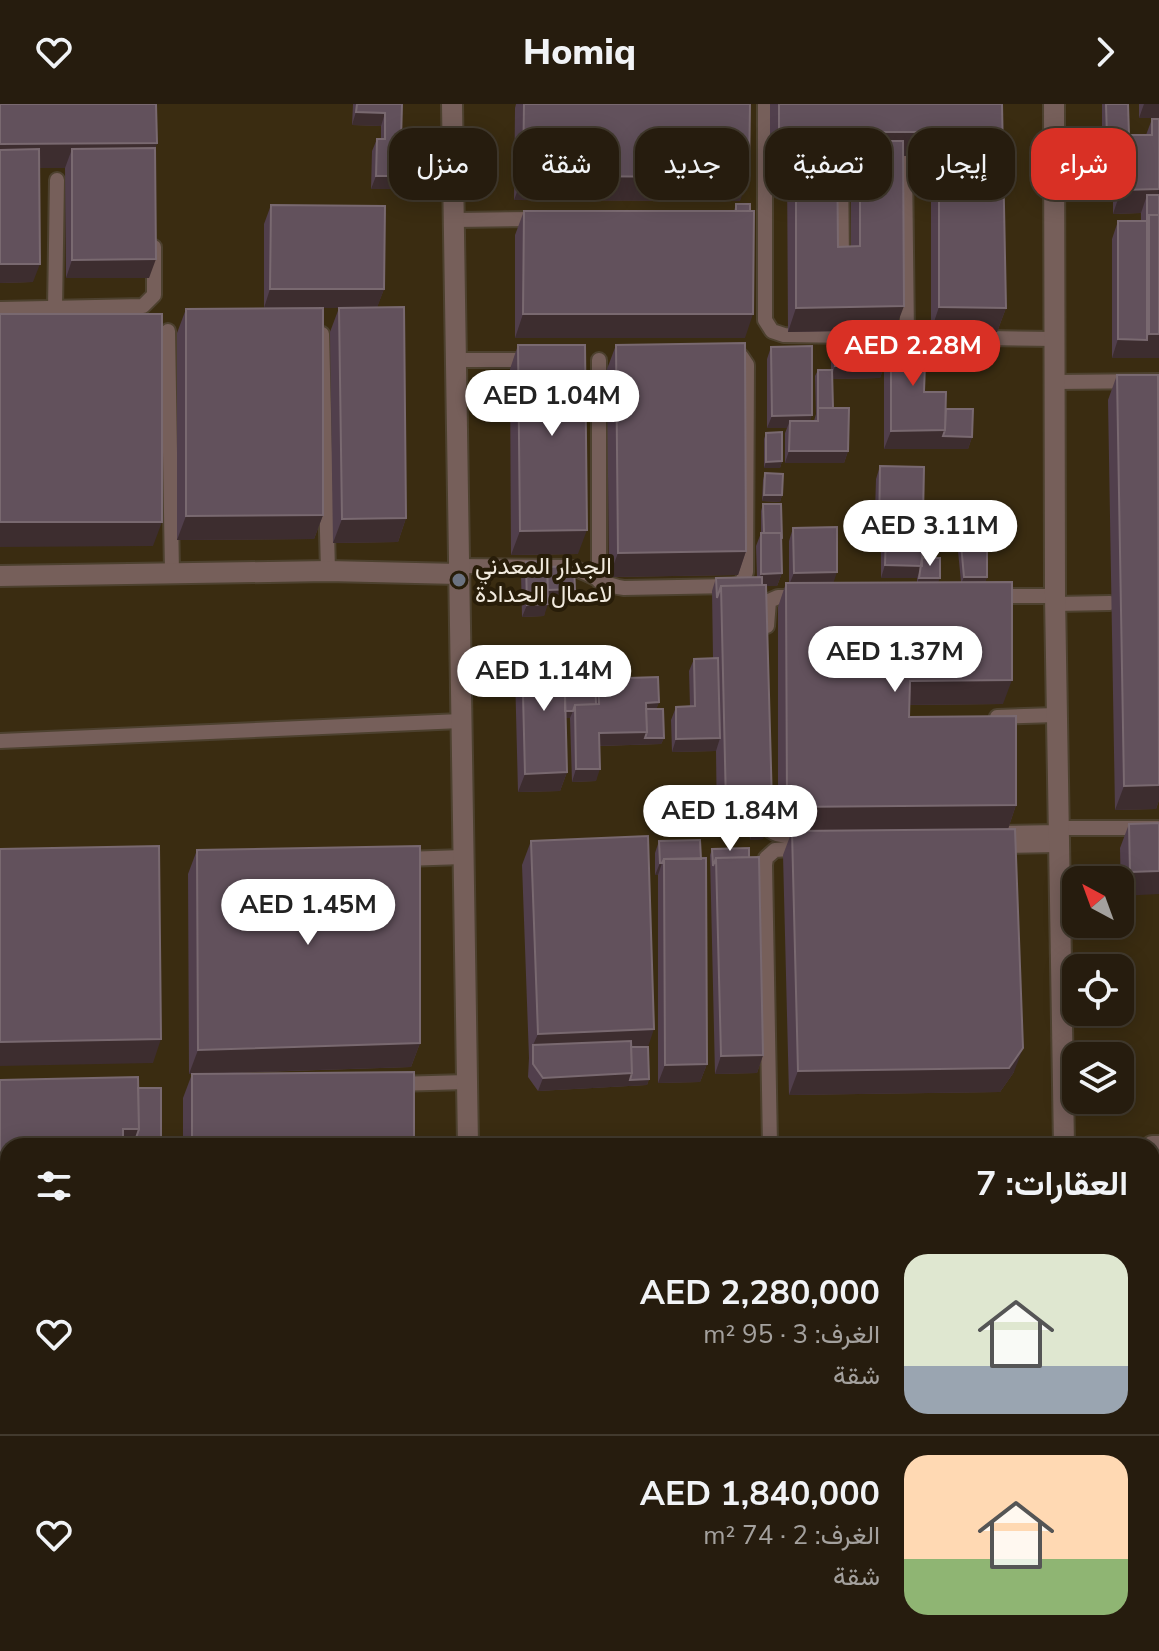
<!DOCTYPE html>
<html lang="ar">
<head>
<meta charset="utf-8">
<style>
  body { margin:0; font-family:"Nunito Sans",Vazirmatn,sans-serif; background:#2e2517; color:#f1f3f6; direction:rtl; height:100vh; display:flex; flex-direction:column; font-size:30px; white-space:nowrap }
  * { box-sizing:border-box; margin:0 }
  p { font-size:26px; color:#a4a19e }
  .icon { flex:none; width:44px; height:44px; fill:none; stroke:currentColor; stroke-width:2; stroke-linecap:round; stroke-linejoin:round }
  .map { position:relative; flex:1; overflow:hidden; direction:ltr }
  .side { position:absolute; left:0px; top:1034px; width:1160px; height:514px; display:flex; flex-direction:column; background:#261c0e; border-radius:24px 24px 0 0; box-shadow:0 4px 20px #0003,0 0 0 2px #423a2e; direction:rtl }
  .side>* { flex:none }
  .guide { position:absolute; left:24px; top:24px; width:1112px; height:72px; direction:rtl; display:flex; gap:16px }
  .needle { width:52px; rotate:319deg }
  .fabs { position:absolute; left:1062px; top:762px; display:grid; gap:16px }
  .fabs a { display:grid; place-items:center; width:72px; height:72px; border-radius:16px; background:#261c0e; box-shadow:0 4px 20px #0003,0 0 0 2px #423a2e; font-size:40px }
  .price { position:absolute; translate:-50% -68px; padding:0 18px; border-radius:28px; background:#fff; color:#222; font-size:26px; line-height:52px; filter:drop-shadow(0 2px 4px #0008) }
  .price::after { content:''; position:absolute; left:50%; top:48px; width:24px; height:18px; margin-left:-12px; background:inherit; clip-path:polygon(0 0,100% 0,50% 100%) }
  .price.on { background:#d93025; color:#fff }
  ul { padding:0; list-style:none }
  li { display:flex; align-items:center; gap:24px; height:200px; padding:0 32px }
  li+li { border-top:2px solid #423a2e }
  li span { display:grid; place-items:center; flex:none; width:224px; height:160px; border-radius:24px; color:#555 }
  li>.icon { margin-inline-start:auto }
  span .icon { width:96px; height:96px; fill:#fffc; stroke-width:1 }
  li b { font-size:34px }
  h2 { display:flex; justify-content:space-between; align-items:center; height:96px; padding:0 32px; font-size:34px }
  .tag { padding:0 28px; border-radius:24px; background:#261c0e; box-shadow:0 4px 20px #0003,0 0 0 2px #423a2e; font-size:28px; line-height:72px }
  .tag.on { background:#d93025; color:#fff }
  header { display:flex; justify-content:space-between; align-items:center; height:104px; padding:0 32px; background:#261c0e; font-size:36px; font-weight:800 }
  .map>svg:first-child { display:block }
</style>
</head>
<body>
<header><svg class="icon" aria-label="forward" viewBox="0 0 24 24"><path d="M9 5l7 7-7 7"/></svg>Homiq<svg class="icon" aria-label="heart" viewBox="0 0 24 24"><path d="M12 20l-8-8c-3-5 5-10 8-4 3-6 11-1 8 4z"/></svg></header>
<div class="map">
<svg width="1159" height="1547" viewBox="0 0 1159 1547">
  <rect width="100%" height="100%" fill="#322613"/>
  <path fill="#3a2c11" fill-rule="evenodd" d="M0,0H1159V1547H0ZM1076,776H1120V820H1076ZM1076,864H1120V908H1076ZM1076,952H1120V996H1076ZM8,1042H1152V1540H8Z"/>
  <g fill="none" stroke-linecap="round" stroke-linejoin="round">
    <defs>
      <path id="lane" d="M765,0V216L772,227L784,231L1055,235
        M841,52L842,160
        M842,55L899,56L905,59L907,233
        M455,116L538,115
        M0,205L143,202L154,191V143
        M55,205L57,76
        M168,227L172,469
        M322,230L328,467
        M455,256H531
        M1055,278L1159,277
        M458,462L567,463C588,466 603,482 624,484L732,482L741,480L746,468L747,261L741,252L729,250
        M599,477V256
        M995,492H1055
        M1055,500L1110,499
        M767,522L769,497L778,493H798
        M997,613L1056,611
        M0,637L461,617
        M768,690V724C777,735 794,731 807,731
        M1058,724H1159
        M996,729L1058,728
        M998,742L1058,741
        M404,755L463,753
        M395,980L467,978
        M770,1042L765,761L766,754L775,746L802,744
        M781,1540V1547"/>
      <path id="street" d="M452,0L468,1042
        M1054,0L1055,492L1064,1042
        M0,472L328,467L459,470
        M1152,1042H1159
        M476,1540V1547"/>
    </defs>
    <use href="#lane" stroke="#4d412f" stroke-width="18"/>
    <use href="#street" stroke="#4d412f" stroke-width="24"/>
    <use href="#lane" stroke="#765f5a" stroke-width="14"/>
    <use href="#street" stroke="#765f5a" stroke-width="20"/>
  </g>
  <path fill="#513f4c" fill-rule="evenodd" d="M0,0L157,39L155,44L149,174H66L65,64H39L33,178L0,179Z
    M353,0H402L400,72L395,85H371L372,47L377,35H381V22L352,21Z
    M516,0H750L740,97L514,96L515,4Z
    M770,0H1002L1006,204L997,228L931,227V52H903L895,226L788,228L787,60L790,52H770ZM837,52H854L851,62V142L838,143Z
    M1102,0H1128L1129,31H1146L1152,15L1159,254H1112V135L1118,117H1141V109L1113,110V55L1116,46H1102Z
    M1139,0H1159V14H1139Z
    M736,100L745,234H515V131L524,107H734Z
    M271,101L384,185L377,203L406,414L398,438L333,439L330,228L339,204H323V411L314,435L177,436V229L186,205L264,204V120Z
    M891,230L924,288L946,305L972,333L968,345H884V262L880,274L832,275L833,304L848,347L844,359H785V329L787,324H767V255L771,243L810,317H814L816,310L815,272L818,266H831V253L836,240L884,248Z
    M518,241L578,450L511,451L510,265Z
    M616,241L746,447L738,471L609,473L607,265Z
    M1117,271L1159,497V696L1156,705L1115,706L1108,296Z
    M766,329L782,357L780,364H764V335Z
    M880,362L922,454L938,478H961L958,447L961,440L987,473L985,478L1003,600L910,601L909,613L1016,701L1008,725L1014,968L1000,988L789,991L783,751L792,727L975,725L778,727V503L786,479H789V437L793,424L833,479L917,478V474H881V442H874L876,375Z
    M765,369L782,391L780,398L762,397L763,376Z
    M763,400L781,437L782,469L777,482H766L772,700L765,718L763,735L750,736L749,724L717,725L716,647L672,648L671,616L676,603H690L689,567L694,555L713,554L712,487L716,474L757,473L756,442L761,429V407Z
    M526,458L547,463L573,491L548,492L544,512L522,513L521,470Z
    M522,550L565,574L596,581L598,575L659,598L656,605L664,634L661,640L600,642L596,677L572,678L570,614H566L567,668L560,687L518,688L515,569Z
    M1159,719L1121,792L1120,744L1129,720Z
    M531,737L648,943L649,975L647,981L538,987L528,973L529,954L522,761Z
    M659,737L707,960L700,978L658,979V771H655V749Z
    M749,744L763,951L757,969L715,970L710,751L712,745Z
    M197,746L420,939L411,963L201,970L414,1042H183V994L192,970H189L188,770Z
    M1152,1206L1159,1547H929L928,1540H1152Z"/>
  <path fill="#3d2d2f" d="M1144,0H1159V14H1139Z
    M356,8L385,9L381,22L352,21Z
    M779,28H939L931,52H860V37L854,52H796V36L790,52H770Z
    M1107,33H1121L1116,46H1102Z
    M157,39L148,63L72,45L65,64H0V40Z
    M376,72H400L395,85H371Z
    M523,72L749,73L740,97L514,96Z
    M1159,85V109L1147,91L1141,109L1113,110L1121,86Z
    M156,155L149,174H66L72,156Z
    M0,160H40L33,178L0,179Z
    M270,185H384L377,204H264Z
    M904,202L895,226L788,228L796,204Z
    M939,203L1006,204L997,228L931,227Z
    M523,210H753L745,234H515Z
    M1149,230H1159V254H1112L1118,235L1147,236Z
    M835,262H884L880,274L831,275Z
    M812,311L808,324L790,317L787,324H767L772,312Z
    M945,326L972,333L968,345H884L891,327Z
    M789,347H848L844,359H785Z
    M782,357L780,364H764L766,358Z
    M764,391H782L780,398L762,397Z
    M323,411L314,435L177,436L186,412Z
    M406,414L398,438L333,439L342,415Z
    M0,418H162L153,442L0,443Z
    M587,426L578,450L511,451L520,427Z
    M879,429H886L881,442H874Z
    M746,447L738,471L609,473L618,449Z
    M885,461L922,462L917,474H881Z
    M837,468L833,480L789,481L794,469Z
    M782,469L777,482H757L761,470Z
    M964,473H987L985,479L961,480Z
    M919,474H940L937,481L917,480Z
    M575,485L573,491L543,492L545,486Z
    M548,500L544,512L522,513L527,501Z
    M1012,576L1003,600L901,601L910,577Z
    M659,598L654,611L644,612L646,599Z
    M573,607L570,614H558L561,608Z
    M647,628L664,634L661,640L595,642L599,629Z
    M720,634L716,647L672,648L676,635Z
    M576,665H600L596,677L572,678Z
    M567,668L560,687L518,688L525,670Z
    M1159,681V696L1156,705L1115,706L1124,682Z
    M772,700L763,724L752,718L749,724L717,725L726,701Z
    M1016,701L1008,725L778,727L787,703Z
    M752,729H765L763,735L750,736Z
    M660,759H662L658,771H655Z
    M1159,767V790L1121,792L1130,768Z
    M654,925L646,949L533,941L538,930Z
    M161,935L153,959L0,962V938Z
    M420,939L411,963L189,970L198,946Z
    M1023,944L1014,968L1000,988L789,991L798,967Z
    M763,951L757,969L715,970L721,952Z
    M707,960L700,978L658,979L665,961Z
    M632,969L649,975L647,981L538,987L543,974Z
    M123,1025H139L133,1042H117Z
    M0,1179H8V1203H0Z
    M1152,1183H1159V1196H1152Z
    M1155,1321H1159V1340H1152V1329Z
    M0,1534H8V1540H174L172,1547H0Z
    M199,1540H230L229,1543L197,1545Z
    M400,1540H418L417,1544L398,1546Z"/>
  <path fill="#62515c" stroke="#796970" stroke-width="2" d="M0,0H156L157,39L0,40Z
    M357,0H402L400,72H376L377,35H385V9L356,8Z
    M524,0H750L749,73L523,72Z
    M779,0H1002L1006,204L939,203V28H779Z
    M1106,0H1128L1129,31H1121V33H1107Z
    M1152,15H1159V85L1121,86V31H1152Z
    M796,36H837L838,143L860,142V37H903L904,202L796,204Z
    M155,44L156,155L72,156V45Z
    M39,45L40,160H0V46Z
    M1147,91H1159V111H1149L1147,117Z
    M736,100H750V107H736Z
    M271,101L385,102L384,185H270Z
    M524,107H754L753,210H523Z
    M1149,111H1159V230H1149Z
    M1118,117H1147V236L1118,235Z
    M404,203L406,414L342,415L339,204Z
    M323,204V411L186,412V205Z
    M0,210H162V418H0Z
    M891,230L926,231L924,288H946L945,326L891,327Z
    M745,239L746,447L618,449L616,241Z
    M836,240H884V262H835Z
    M518,241H585L587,426L520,427Z
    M812,242V311L772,312L771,243Z
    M818,266H832L833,304H818V305Z
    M1117,271H1158L1159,681L1124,682Z
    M818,304H849L848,347H789L790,317H818Z
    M946,305H973L972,333L943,332L945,326Z
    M782,328V357L766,358V329Z
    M880,362L924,363L922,462L885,461L886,429H879Z
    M765,369L783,370L782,391H764Z
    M763,400H781L782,435L781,429H764Z
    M837,423V468L794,469L793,424Z
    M761,429H781L782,469L761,470Z
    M961,440H987V473H964Z
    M922,454H940V474H919Z
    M547,457L548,500L527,501L526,458Z
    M574,462L575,485L548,486L547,463Z
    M762,473V481L721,482L717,494L716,474Z
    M1012,478V576L910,577L909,613L1016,612V701L787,703L786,479Z
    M766,481L772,700L726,701L721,482Z
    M564,549L567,668L525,670L522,550Z
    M718,554L720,634L676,635V603L695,602L694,555Z
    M595,573L596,600L575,601L573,607H565V574Z
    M658,573L659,598L646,599L647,628L599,629L600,665H576L575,601L599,600L598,575Z
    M646,605H663L664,634H645L647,628Z
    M752,718H765V729H752Z
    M1159,719V767L1130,768L1129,720Z
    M1015,725L1023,944L1009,964L798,967L792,727Z
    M648,732L654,925L538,930L531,737Z
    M700,736L701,755H664L662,759H660L659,737Z
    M159,742L161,935L0,938V745Z
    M420,742V939L198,946L197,746Z
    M749,744V753L716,754L713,762L712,745Z
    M759,753L763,951L721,952L716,754Z
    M706,754L707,960L665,961L664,755Z
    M631,937L632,969L543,974L533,960V941Z
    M631,943H648L649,975L630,976L632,969Z
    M414,968V1042H192V970Z
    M138,973L139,1025H123V1042H8V1179H0V976Z
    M138,984H161V1042H135V1037L139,1025Z
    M1152,1113H1159V1183H1152Z
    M1152,1206H1159V1321H1155Z
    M0,1214H2V1246H0Z
    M1152,1333H1159V1547H937V1540H1152Z
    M0,1444H8V1534H0Z
    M847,1543L914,1545V1547H847Z"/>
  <circle fill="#6b7280" stroke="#281d09" stroke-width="3" cx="459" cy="476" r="8"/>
  <g text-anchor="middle" stroke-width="8" stroke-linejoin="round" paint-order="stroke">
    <g font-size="24" fill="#f1eade" stroke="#281d09" text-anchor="start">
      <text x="475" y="470">الجدار المعدني<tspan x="475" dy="28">لاعمال الحدادة</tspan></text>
    </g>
  </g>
</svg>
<div class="fabs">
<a><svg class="needle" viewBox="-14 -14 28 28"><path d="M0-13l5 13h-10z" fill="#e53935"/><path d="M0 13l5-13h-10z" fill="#a4a19e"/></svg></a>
<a><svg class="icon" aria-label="locate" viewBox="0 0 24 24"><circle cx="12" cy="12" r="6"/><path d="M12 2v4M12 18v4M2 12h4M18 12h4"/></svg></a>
<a><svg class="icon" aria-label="layers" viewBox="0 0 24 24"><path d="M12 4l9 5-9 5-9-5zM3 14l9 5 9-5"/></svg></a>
</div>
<b class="price on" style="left:913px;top:284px">AED 2.28M</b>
<b class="price" style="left:552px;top:334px">AED 1.04M</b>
<b class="price" style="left:930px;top:464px">AED 3.11M</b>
<b class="price" style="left:895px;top:590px">AED 1.37M</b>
<b class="price" style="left:544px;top:609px">AED 1.14M</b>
<b class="price" style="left:730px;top:749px">AED 1.84M</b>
<b class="price" style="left:308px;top:843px">AED 1.45M</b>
<div class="guide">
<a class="tag on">شراء</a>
<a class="tag">إيجار</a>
<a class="tag">تصفية</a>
<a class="tag">جديد</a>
<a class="tag">شقة</a>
<a class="tag">منزل</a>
</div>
<section class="side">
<h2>العقارات: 7<svg class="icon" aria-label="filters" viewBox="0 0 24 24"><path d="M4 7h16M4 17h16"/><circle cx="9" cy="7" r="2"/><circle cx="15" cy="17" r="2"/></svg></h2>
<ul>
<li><span style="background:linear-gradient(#dfe7d0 70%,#9aa5b1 0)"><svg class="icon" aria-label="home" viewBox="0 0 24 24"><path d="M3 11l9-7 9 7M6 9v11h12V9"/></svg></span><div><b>AED 2,280,000</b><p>الغرف: 3 · 95 m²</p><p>شقة</p></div><svg class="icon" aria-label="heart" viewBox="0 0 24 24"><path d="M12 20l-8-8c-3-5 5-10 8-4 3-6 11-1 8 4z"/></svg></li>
<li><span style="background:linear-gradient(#ffd9b3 65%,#8fb573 0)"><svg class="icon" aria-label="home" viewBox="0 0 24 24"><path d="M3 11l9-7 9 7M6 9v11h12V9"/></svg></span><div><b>AED 1,840,000</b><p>الغرف: 2 · 74 m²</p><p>شقة</p></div><svg class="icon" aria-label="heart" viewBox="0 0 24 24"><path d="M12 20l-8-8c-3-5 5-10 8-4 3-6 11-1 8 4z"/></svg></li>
</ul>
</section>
</div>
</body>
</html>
